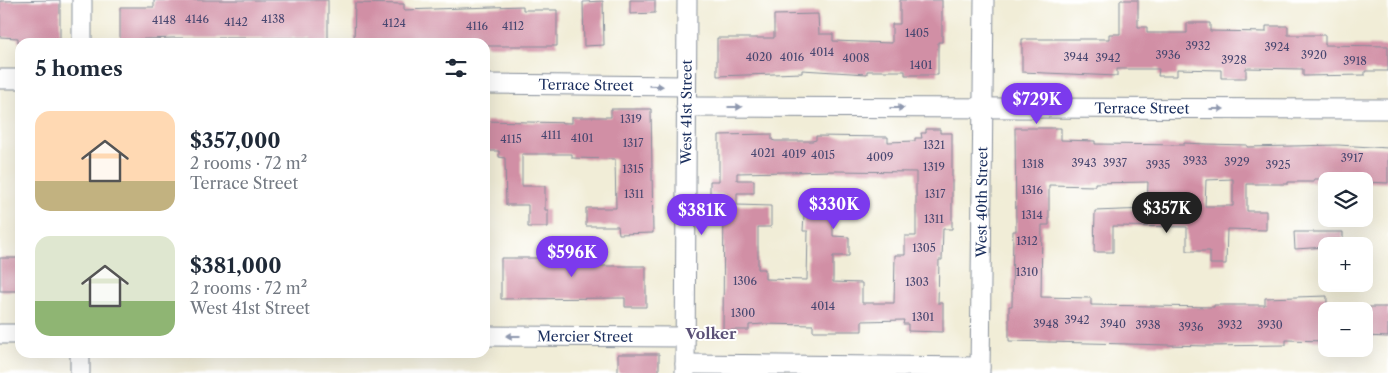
<!DOCTYPE html>
<html lang="en">
<head>
<meta charset="utf-8">
<style>
  body { margin:0; font-family:"Libre Caslon Text",serif; background:#f2f2f3; color:#1f2937; height:100vh; display:flex; flex-direction:column; font-size:19px; white-space:nowrap }
  * { box-sizing:border-box; margin:0 }
  p { font-size:16px; color:#747a83 }
  .icon { flex:none; width:28px; height:28px; fill:none; stroke:currentColor; stroke-width:2; stroke-linecap:round; stroke-linejoin:round }
  .map { position:relative; flex:1; overflow:hidden }
  .sheet { position:absolute; left:15px; top:38px; width:475px; height:320px; display:flex; flex-direction:column; background:#fff; border-radius:15px; box-shadow:0 5px 20px #0002 }
  .sheet>* { flex:none }
  .fabs { position:absolute; left:1318px; top:172px; display:grid; gap:10px }
  .fabs a { display:grid; place-items:center; width:55px; height:55px; border-radius:10px; background:#fff; box-shadow:0 5px 20px #0002; font-size:25px }
  .price { position:absolute; translate:-50% -42px; padding:0 11px; border-radius:18px; background:#7c3aed; color:#fff; font-size:16px; line-height:32px; filter:drop-shadow(0 1px 2px #0008) }
  .price::after { content:''; position:absolute; left:50%; top:30px; width:15px; height:11px; margin-left:-8px; background:inherit; clip-path:polygon(0 0,100% 0,50% 100%) }
  .price.selected { background:#222; color:#fff }
  ul { padding:0; list-style:none }
  li { display:flex; align-items:center; gap:15px; height:125px; padding:0 20px }
  li span { display:grid; place-items:center; flex:none; width:140px; height:100px; border-radius:15px; color:#555 }
  li>.icon { margin-inline-start:auto }
  span .icon { width:60px; height:60px; fill:#fffc; stroke-width:1 }
  li b { font-size:21px }
  h2 { display:flex; justify-content:space-between; align-items:center; height:60px; padding:0 20px; font-size:21px }
  .map>svg:first-child { display:block }
</style>
</head>
<body>
<div class="map">
<svg width="1388" height="373" viewBox="0 0 1388 373">
  <rect width="100%" height="100%" fill="#fff"/>
  <filter id="ink" filterUnits="userSpaceOnUse"><feTurbulence type="fractalNoise" baseFrequency=".02" numOctaves="2"/><feDisplacementMap in="SourceGraphic" scale="10" xChannelSelector="R" yChannelSelector="G"/><feConvolveMatrix kernelMatrix="1 2 1 2 8 2 1 2 1" color-interpolation-filters="sRGB"/></filter>
  <filter id="wash" filterUnits="userSpaceOnUse"><feTurbulence type="fractalNoise" baseFrequency=".0096" numOctaves="4" result="noise"/><feDisplacementMap in="SourceGraphic" scale="20" xChannelSelector="R" yChannelSelector="G"/><feGaussianBlur stdDeviation="1.12" result="paint"/><feColorMatrix in="noise" values="0 0 0 0 0 0 0 0 0 0 0 0 0 0 0 0 0 1.4 0 .05"/><feComposite in="paint" operator="in"/></filter>
  <g filter="url(#wash)">
    <rect width="100%" height="100%" fill="#f1edd7"/>
    <g id="blocks">
      <path fill="#d18fa5" fill-rule="evenodd" d="M60,0V42H18V38L0,37V1Z
        M154,0H328V42L310,41V38H174L120,40V7H154Z
        M630,0H655V13L630,14Z
        M900,0H942V42H938V75H905V71H867V74L802,70V73L717,76V38H774V15L818,14L819,34H833V41L892,43V24H900Z
        M1120,0H1138V27H1147V33H1187V23H1210V31L1266,32V26H1288V35H1325V45L1388,46V71H1365V75L1303,76V69L1246,68V78H1221V70L1177,69V76H1158L1159,69H1117V76L1022,72V39H1109V34H1120Z
        M603,1L604,45L584,46L583,2Z
        M355,3L404,4V10L523,6V10H557V46H485V42L354,41Z
        M611,109H651L653,233L619,234L618,226H586V208H616L615,159L572,158V154H522V186H545V210H548V227H528V205H506L505,158L499,157V151H485V121L572,123V117H611Z
        M1015,128H1061V140L1095,141V144L1184,145V143L1206,144L1247,145V147L1338,145L1388,148V183L1341,181L1342,179H1314V182H1288V184H1247V211H1266V230L1227,229L1226,264H1210V251H1187V227L1113,226V252H1094L1095,211L1147,209L1148,182L1095,183V186L1049,185V225H1042L1041,297L1091,298V305L1214,307V305H1265V298L1327,296L1326,341L1286,340V345L1207,346L1009,341V306H1012L1013,231H1016ZM1233,179V206H1205L1206,180Z
        M926,129H940V133H952V229H943L942,260H939L938,303H943V332L908,331V324H903L904,320L862,321V331H813V325L763,324L749,325V330H723L724,194H710V181H719V135L772,134V140L775,141H812L816,140V136L888,137V142L915,141V138H922L921,133H926ZM835,171L916,172V236H905V255H895L894,303H862V283L833,282V256H849V237L833,236V208H817V215H804L803,231H808L807,280L765,279V269H758V227H771V206L737,205V193H754V180H737V173Z
        M1294,232H1343V246L1295,249Z
        M541,251L601,252L600,266H646V307H625V298L501,299V258H541Z
        M0,258H20V291H0Z
        M1364,307H1388V337L1364,336Z
        M618,354H659V373H618Z"/>
    </g>
  </g>
  <g filter="url(#ink)">
    <use href="#blocks" fill-opacity="0" stroke="#868e9a" stroke-width="1"/>
    <g fill="none" stroke-linecap="round" stroke-linejoin="round">
      <defs>
        <g id="minor">
          <path d="M82,42V0"/>
          <path d="M0,79H20"/>
          <path id="s1" d="M485,84L686,86"/>
          <path id="s2" d="M686,107L1388,109"/>
          <path d="M0,334H20"/>
          <path id="s3" d="M485,336L685,337"/>
          <path d="M685,364L980,367"/>
          <path d="M80,373V352"/>
          <path id="s4" d="M685,373L687,0"/>
          <path id="s5" d="M980,373L984,0"/>
        </g>
      </defs>
      <use href="#minor" stroke="#868e9a" stroke-width="21"/>
      <use href="#minor" stroke="#fff" stroke-width="19"/>
    </g>
    <defs><path id="oneway-solid" d="M-6-.8H1V-3.2L6.5 0L1 3.2V.8H-6Z" transform="scale(1.25)"/></defs>
    <g fill="#8d97ae">
      <use href="#oneway-solid" transform="translate(656 86) rotate(1)"/>
      <use href="#oneway-solid" transform="translate(735 107)"/>
      <use href="#oneway-solid" transform="translate(897 108)"/>
      <use href="#oneway-solid" transform="translate(1217 109)"/>
      <use href="#oneway-solid" transform="translate(513 336) rotate(-180)"/>
    </g>
  </g>
  <g text-anchor="middle" stroke-width="4" stroke-linejoin="round" paint-order="stroke">
    <g font-size="11" fill="#484770">
      <text x="197" y="23">4146</text>
      <text x="273" y="23">4138</text>
      <text x="164" y="24">4148</text>
      <text x="236" y="26">4142</text>
      <text x="394" y="27">4124</text>
      <text x="477" y="30">4116</text>
      <text x="513" y="30">4112</text>
      <text x="917" y="37">1405</text>
      <text x="1198" y="50">3932</text>
      <text x="1277" y="51">3924</text>
      <text x="822" y="56">4014</text>
      <text x="1168" y="59">3936</text>
      <text x="1314" y="59">3920</text>
      <text x="759" y="61">4020</text>
      <text x="792" y="61">4016</text>
      <text x="1076" y="61">3944</text>
      <text x="856" y="62">4008</text>
      <text x="1108" y="62">3942</text>
      <text x="1234" y="64">3928</text>
      <text x="1355" y="65">3918</text>
      <text x="921" y="69">1401</text>
      <text x="631" y="123">1319</text>
      <text x="551" y="139">4111</text>
      <text x="582" y="142">4101</text>
      <text x="511" y="143">4115</text>
      <text x="633" y="147">1317</text>
      <text x="934" y="149">1321</text>
      <text x="763" y="157">4021</text>
      <text x="794" y="158">4019</text>
      <text x="823" y="159">4015</text>
      <text x="880" y="161">4009</text>
      <text x="1352" y="162">3917</text>
      <text x="1195" y="165">3933</text>
      <text x="1237" y="166">3929</text>
      <text x="1084" y="167">3943</text>
      <text x="1115" y="167">3937</text>
      <text x="1033" y="168">1318</text>
      <text x="1158" y="169">3935</text>
      <text x="1278" y="169">3925</text>
      <text x="934" y="171">1319</text>
      <text x="633" y="173">1315</text>
      <text x="1032" y="194">1316</text>
      <text x="634" y="198">1311</text>
      <text x="935" y="198">1317</text>
      <text x="1032" y="219">1314</text>
      <text x="934" y="223">1311</text>
      <text x="1027" y="245">1312</text>
      <text x="924" y="252">1305</text>
      <text x="1027" y="276">1310</text>
      <text x="745" y="285">1306</text>
      <text x="917" y="286">1303</text>
      <text x="823" y="310">4014</text>
      <text x="743" y="317">1300</text>
      <text x="923" y="321">1301</text>
      <text x="1077" y="324">3942</text>
      <text x="1046" y="328">3948</text>
      <text x="1113" y="328">3940</text>
      <text x="1148" y="329">3938</text>
      <text x="1230" y="329">3932</text>
      <text x="1270" y="329">3930</text>
      <text x="1191" y="331">3936</text>
    </g>
    <g font-size="14" fill="#1b2f5e" stroke="#fff">
      <text dy="5" stroke="none"><textPath href="#s1" startOffset="101">Terrace Street</textPath></text>
      <text dy="5" stroke="none"><textPath href="#s2" startOffset="456">Terrace Street</textPath></text>
      <text dy="5" stroke="none"><textPath href="#s4" startOffset="261">West 41st Street</textPath></text>
      <text dy="5" stroke="none"><textPath href="#s5" startOffset="171">West 40th Street</textPath></text>
      <text dy="5" stroke="none"><textPath href="#s3" startOffset="100">Mercier Street</textPath></text>
    </g>
    <g font-size="15" font-weight="bold" fill="#5b5177" stroke="#fff">
      <text x="711" y="339">Volker</text>
    </g>
  </g>
</svg>
<div class="fabs">
<a><svg class="icon" aria-label="layers" viewBox="0 0 24 24"><path d="M12 4l9 5-9 5-9-5zM3 14l9 5 9-5"/></svg></a>
<a>+</a>
<a>−</a>
</div>
<b class="price" style="left:1037px;top:125px">$729K</b>
<b class="price" style="left:834px;top:230px">$330K</b>
<b class="price selected" style="left:1167px;top:234px">$357K</b>
<b class="price" style="left:702px;top:236px">$381K</b>
<b class="price" style="left:572px;top:278px">$596K</b>
<section class="sheet">
<h2>5 homes<svg class="icon" aria-label="filters" viewBox="0 0 24 24"><path d="M4 7h16M4 17h16"/><circle cx="9" cy="7" r="2"/><circle cx="15" cy="17" r="2"/></svg></h2>
<ul>
<li><span style="background:linear-gradient(#ffd9b3 70%,#c2b280 0)"><svg class="icon" aria-label="home" viewBox="0 0 24 24"><path d="M3 11l9-7 9 7M6 9v11h12V9"/></svg></span><div><b>$357,000</b><p>2 rooms · 72 m²</p><p>Terrace Street</p></div></li>
<li><span style="background:linear-gradient(#dfe7d0 65%,#8fb573 0)"><svg class="icon" aria-label="home" viewBox="0 0 24 24"><path d="M3 11l9-7 9 7M6 9v11h12V9"/></svg></span><div><b>$381,000</b><p>2 rooms · 72 m²</p><p>West 41st Street</p></div></li>
</ul>
</section>
</div>
</body>
</html>
